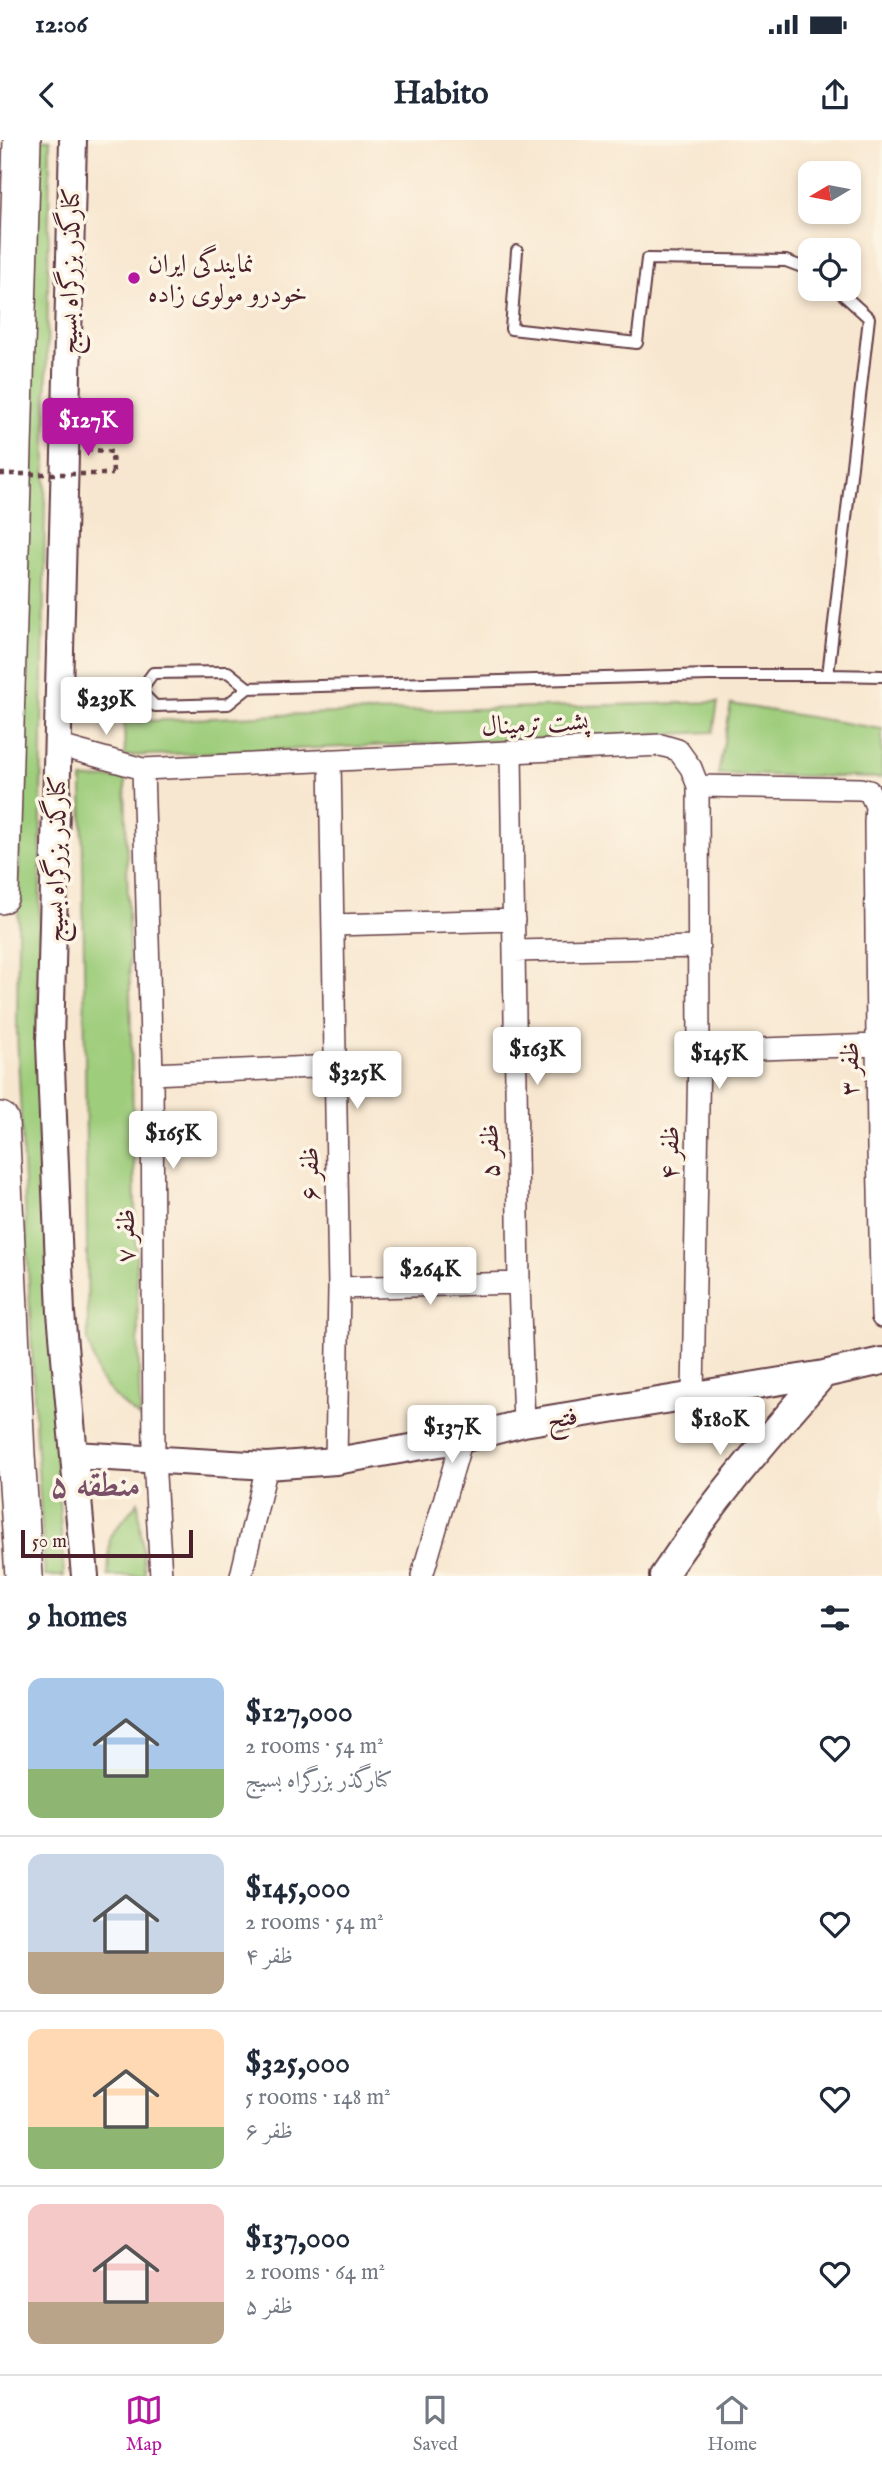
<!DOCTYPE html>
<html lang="en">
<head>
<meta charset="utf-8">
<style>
  body { margin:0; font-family:"IM FELL English",Amiri,serif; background:#f2f2f3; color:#1f2937; height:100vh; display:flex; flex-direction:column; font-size:26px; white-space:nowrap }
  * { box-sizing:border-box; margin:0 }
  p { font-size:23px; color:#747a83 }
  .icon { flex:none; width:38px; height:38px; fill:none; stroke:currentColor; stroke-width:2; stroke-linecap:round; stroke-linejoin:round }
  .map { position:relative; height:1436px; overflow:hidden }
  .details { display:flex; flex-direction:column; background:#fff; flex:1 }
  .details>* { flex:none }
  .needle { width:46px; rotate:260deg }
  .controls { position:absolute; left:798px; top:21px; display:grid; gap:14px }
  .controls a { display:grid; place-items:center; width:63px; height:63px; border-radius:14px; background:#fff; box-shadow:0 4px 10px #0003; font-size:35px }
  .scale { position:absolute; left:21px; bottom:18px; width:172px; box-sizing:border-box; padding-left:7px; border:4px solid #4a1f2b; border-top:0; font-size:19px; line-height:24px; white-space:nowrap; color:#4a1f2b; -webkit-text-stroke:5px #fcf5e5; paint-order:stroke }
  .price { position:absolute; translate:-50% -60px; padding:0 16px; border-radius:7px; background:#fff; color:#222; font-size:23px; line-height:46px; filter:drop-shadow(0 2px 4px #0008) }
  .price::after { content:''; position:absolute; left:50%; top:42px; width:21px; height:16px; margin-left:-10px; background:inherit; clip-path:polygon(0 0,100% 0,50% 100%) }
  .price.selected { background:#b5179e; color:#fff }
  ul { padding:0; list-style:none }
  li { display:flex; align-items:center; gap:21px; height:175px; padding:0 28px }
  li+li { border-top:2px solid #e0e1e3 }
  li span { display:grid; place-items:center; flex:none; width:196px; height:140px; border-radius:14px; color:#555 }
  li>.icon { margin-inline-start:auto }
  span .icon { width:84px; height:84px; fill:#fffc; stroke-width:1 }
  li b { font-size:30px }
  h2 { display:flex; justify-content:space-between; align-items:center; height:84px; padding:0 28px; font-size:30px }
  .status { display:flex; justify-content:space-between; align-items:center; height:49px; padding:0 35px; background:#fff; direction:ltr }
  .status svg { height:19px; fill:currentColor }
  header { display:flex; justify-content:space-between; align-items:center; height:91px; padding:0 28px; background:#fff; font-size:32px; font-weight:700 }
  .tab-bar { display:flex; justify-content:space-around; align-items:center; height:98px; border-top:2px solid #e0e1e3; background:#fff; font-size:19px; color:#747a83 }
  .tab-bar a { display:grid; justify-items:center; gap:4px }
  .tab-bar .selected { color:#b5179e }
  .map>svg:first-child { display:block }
</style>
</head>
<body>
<div class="status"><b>12:06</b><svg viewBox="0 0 49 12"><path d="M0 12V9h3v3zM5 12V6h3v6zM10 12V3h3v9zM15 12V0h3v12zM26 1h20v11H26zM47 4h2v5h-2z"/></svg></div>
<header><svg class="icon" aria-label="back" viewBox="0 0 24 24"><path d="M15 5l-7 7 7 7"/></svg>Habito<svg class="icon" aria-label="share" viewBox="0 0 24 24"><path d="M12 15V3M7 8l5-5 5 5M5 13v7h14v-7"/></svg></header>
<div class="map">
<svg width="882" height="1436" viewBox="0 0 882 1436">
  <rect width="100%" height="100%" fill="#fcf5e5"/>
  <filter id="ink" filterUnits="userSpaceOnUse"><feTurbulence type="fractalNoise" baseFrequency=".0143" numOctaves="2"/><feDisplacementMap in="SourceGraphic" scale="14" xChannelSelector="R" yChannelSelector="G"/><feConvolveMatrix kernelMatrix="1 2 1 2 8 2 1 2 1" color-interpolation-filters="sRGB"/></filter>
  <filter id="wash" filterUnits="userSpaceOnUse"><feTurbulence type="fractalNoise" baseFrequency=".00686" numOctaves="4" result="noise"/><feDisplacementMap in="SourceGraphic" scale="28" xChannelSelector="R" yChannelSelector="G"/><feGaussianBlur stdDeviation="1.57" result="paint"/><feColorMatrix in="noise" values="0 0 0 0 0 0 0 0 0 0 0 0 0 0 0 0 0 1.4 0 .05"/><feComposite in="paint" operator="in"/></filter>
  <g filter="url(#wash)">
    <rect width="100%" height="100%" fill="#f8e7d0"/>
    <path fill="#9ecd7c" stroke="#747654" stroke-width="2" d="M26,0H50L38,893L55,1299L64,1436H45L36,1298L17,894Z
      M718,562L713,592L125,616L124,582L303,574Z
      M731,564L882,589V638L718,634Z
      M125,638L140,1278L116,1258L99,1238L88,1200L82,639Z
      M138,1362L145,1436H108L110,1396Z"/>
  </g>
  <g filter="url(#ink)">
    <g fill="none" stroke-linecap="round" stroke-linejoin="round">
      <defs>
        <path id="service" d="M517,111L511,189L637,203L647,119L786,121L810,130
          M837,149L869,178L828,535L882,536
          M140,551L153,533L228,532L248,548
          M59,553L140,551L155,566L228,564L248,548L709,535H828"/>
        <path id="minor" d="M57,605L143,629L661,605L678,610L691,628L698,646L860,649L869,651L876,666L875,682H882
          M511,612L519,1143L524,1283
          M330,620L339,1148L336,1321
          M143,629L152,934L154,1319L161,1436
          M875,682L878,1008L882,1177
          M333,785L514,780
          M514,811L698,807
          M699,911L877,905
          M152,934L335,926
          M339,1148L519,1143
          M693,1255L699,911L698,646
          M241,1436L267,1326
          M422,1436L462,1299"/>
        <path id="tertiary" d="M73,0L50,903L61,1173L85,1436
          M74,1315L267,1326L336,1321L462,1299L524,1283L824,1234L882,1221
          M663,1436C711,1364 766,1299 824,1234"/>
        <path id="trunk" d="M0,755L22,0
          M0,981L16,1315L24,1436"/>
      </defs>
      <use href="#service" stroke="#643d44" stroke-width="14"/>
      <use href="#minor" stroke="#643d44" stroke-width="24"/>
      <use href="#tertiary" stroke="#643d44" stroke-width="30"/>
      <use href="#trunk" stroke="#643d44" stroke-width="40"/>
      <path stroke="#643d44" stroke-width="4.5" stroke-dasharray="5 5" stroke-linecap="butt" d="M87,309L112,312L113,334"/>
      <use href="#service" stroke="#fff" stroke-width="10"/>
      <use href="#minor" stroke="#fff" stroke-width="21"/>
      <use href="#tertiary" stroke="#fff" stroke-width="26"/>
      <use href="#trunk" stroke="#fff" stroke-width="37"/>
      <path stroke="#643d44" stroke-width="4.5" stroke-dasharray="5 5" stroke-linecap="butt" d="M0,334H113"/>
    </g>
  </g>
  <circle fill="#b5179e" stroke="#fcf5e5" stroke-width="2.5" cx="134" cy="138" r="7"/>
  <g text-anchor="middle" stroke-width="7" stroke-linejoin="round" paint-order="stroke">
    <g font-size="26" fill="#4a1f2b" stroke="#fcf5e5" text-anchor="start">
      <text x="148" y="132">نمایندگی ایران<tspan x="148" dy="30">خودرو مولوی زاده</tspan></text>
    </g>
    <g font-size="26" fill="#4a1f2b" stroke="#fcf5e5">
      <text transform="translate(69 131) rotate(-89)" y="9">کنارگذر بزرگراه بسیج</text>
      <text transform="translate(535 583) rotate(-3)" y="9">پشت ترمینال</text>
      <text transform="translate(55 719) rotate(-89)" y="9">کنارگذر بزرگراه بسیج</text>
      <text transform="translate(849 929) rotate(-90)" y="9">ظفر ۳</text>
      <text transform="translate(489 1011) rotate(-91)" y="9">ظفر ۵</text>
      <text transform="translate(669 1013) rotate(-89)" y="9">ظفر ۴</text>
      <text transform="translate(309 1034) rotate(-91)" y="9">ظفر ۶</text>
      <text transform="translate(125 1096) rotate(-90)" y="9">ظفر ۷</text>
      <text transform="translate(562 1277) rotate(-9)" y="9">فتح</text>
    </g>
    <g font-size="33" font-weight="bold" fill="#7a5068" stroke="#fcf5e5">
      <text x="95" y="1356">منطقه ۵</text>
    </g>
  </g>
</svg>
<div class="controls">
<a><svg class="needle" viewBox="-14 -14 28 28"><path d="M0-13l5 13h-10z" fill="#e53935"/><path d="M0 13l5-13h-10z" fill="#747a83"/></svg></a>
<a><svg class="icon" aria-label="locate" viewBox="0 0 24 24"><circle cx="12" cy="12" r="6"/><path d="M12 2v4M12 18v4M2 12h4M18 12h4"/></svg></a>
</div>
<div class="scale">50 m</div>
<b class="price selected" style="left:88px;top:318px">$127K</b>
<b class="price" style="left:106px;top:597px">$239K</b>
<b class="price" style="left:537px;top:947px">$163K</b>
<b class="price" style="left:719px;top:951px">$145K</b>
<b class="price" style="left:357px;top:971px">$325K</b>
<b class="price" style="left:173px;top:1031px">$165K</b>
<b class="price" style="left:430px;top:1167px">$264K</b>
<b class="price" style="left:720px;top:1317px">$180K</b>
<b class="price" style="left:452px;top:1325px">$137K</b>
</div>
<section class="details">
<h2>9 homes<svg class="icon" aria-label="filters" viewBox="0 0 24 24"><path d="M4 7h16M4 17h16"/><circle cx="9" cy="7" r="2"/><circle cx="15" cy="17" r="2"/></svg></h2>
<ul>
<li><span style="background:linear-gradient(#a9c7e8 65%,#8fb573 0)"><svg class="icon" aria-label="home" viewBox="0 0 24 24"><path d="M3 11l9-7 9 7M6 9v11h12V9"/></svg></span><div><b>$127,000</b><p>2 rooms · 54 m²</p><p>کنارگذر بزرگراه بسیج</p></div><svg class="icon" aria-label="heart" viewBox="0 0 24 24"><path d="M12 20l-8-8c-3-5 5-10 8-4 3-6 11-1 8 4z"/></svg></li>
<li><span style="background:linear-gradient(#c9d6e8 70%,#b9a48a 0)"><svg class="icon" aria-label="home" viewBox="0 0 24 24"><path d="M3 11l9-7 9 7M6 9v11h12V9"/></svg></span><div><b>$145,000</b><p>2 rooms · 54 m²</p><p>ظفر ۴</p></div><svg class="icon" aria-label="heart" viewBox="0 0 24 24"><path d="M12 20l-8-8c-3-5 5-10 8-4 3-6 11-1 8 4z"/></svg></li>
<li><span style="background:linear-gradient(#ffd9b3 70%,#8fb573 0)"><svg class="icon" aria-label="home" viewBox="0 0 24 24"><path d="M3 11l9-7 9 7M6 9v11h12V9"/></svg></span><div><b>$325,000</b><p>5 rooms · 148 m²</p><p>ظفر ۶</p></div><svg class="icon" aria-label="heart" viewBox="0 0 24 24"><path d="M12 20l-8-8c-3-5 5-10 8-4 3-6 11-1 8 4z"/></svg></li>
<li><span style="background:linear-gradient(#f6c9c9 70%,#b9a48a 0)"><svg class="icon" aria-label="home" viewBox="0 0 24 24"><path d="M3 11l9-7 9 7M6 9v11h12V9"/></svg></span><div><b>$137,000</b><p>2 rooms · 64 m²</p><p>ظفر ۵</p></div><svg class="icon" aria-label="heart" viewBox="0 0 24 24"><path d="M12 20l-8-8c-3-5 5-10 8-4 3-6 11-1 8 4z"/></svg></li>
</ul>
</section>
<nav class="tab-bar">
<a class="selected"><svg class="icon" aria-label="map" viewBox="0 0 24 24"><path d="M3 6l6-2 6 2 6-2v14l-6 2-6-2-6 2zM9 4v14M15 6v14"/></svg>Map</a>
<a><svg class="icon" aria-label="saved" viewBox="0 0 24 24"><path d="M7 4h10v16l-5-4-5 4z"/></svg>Saved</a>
<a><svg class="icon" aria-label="home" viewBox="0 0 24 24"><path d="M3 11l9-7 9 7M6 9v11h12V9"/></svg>Home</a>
</nav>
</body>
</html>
